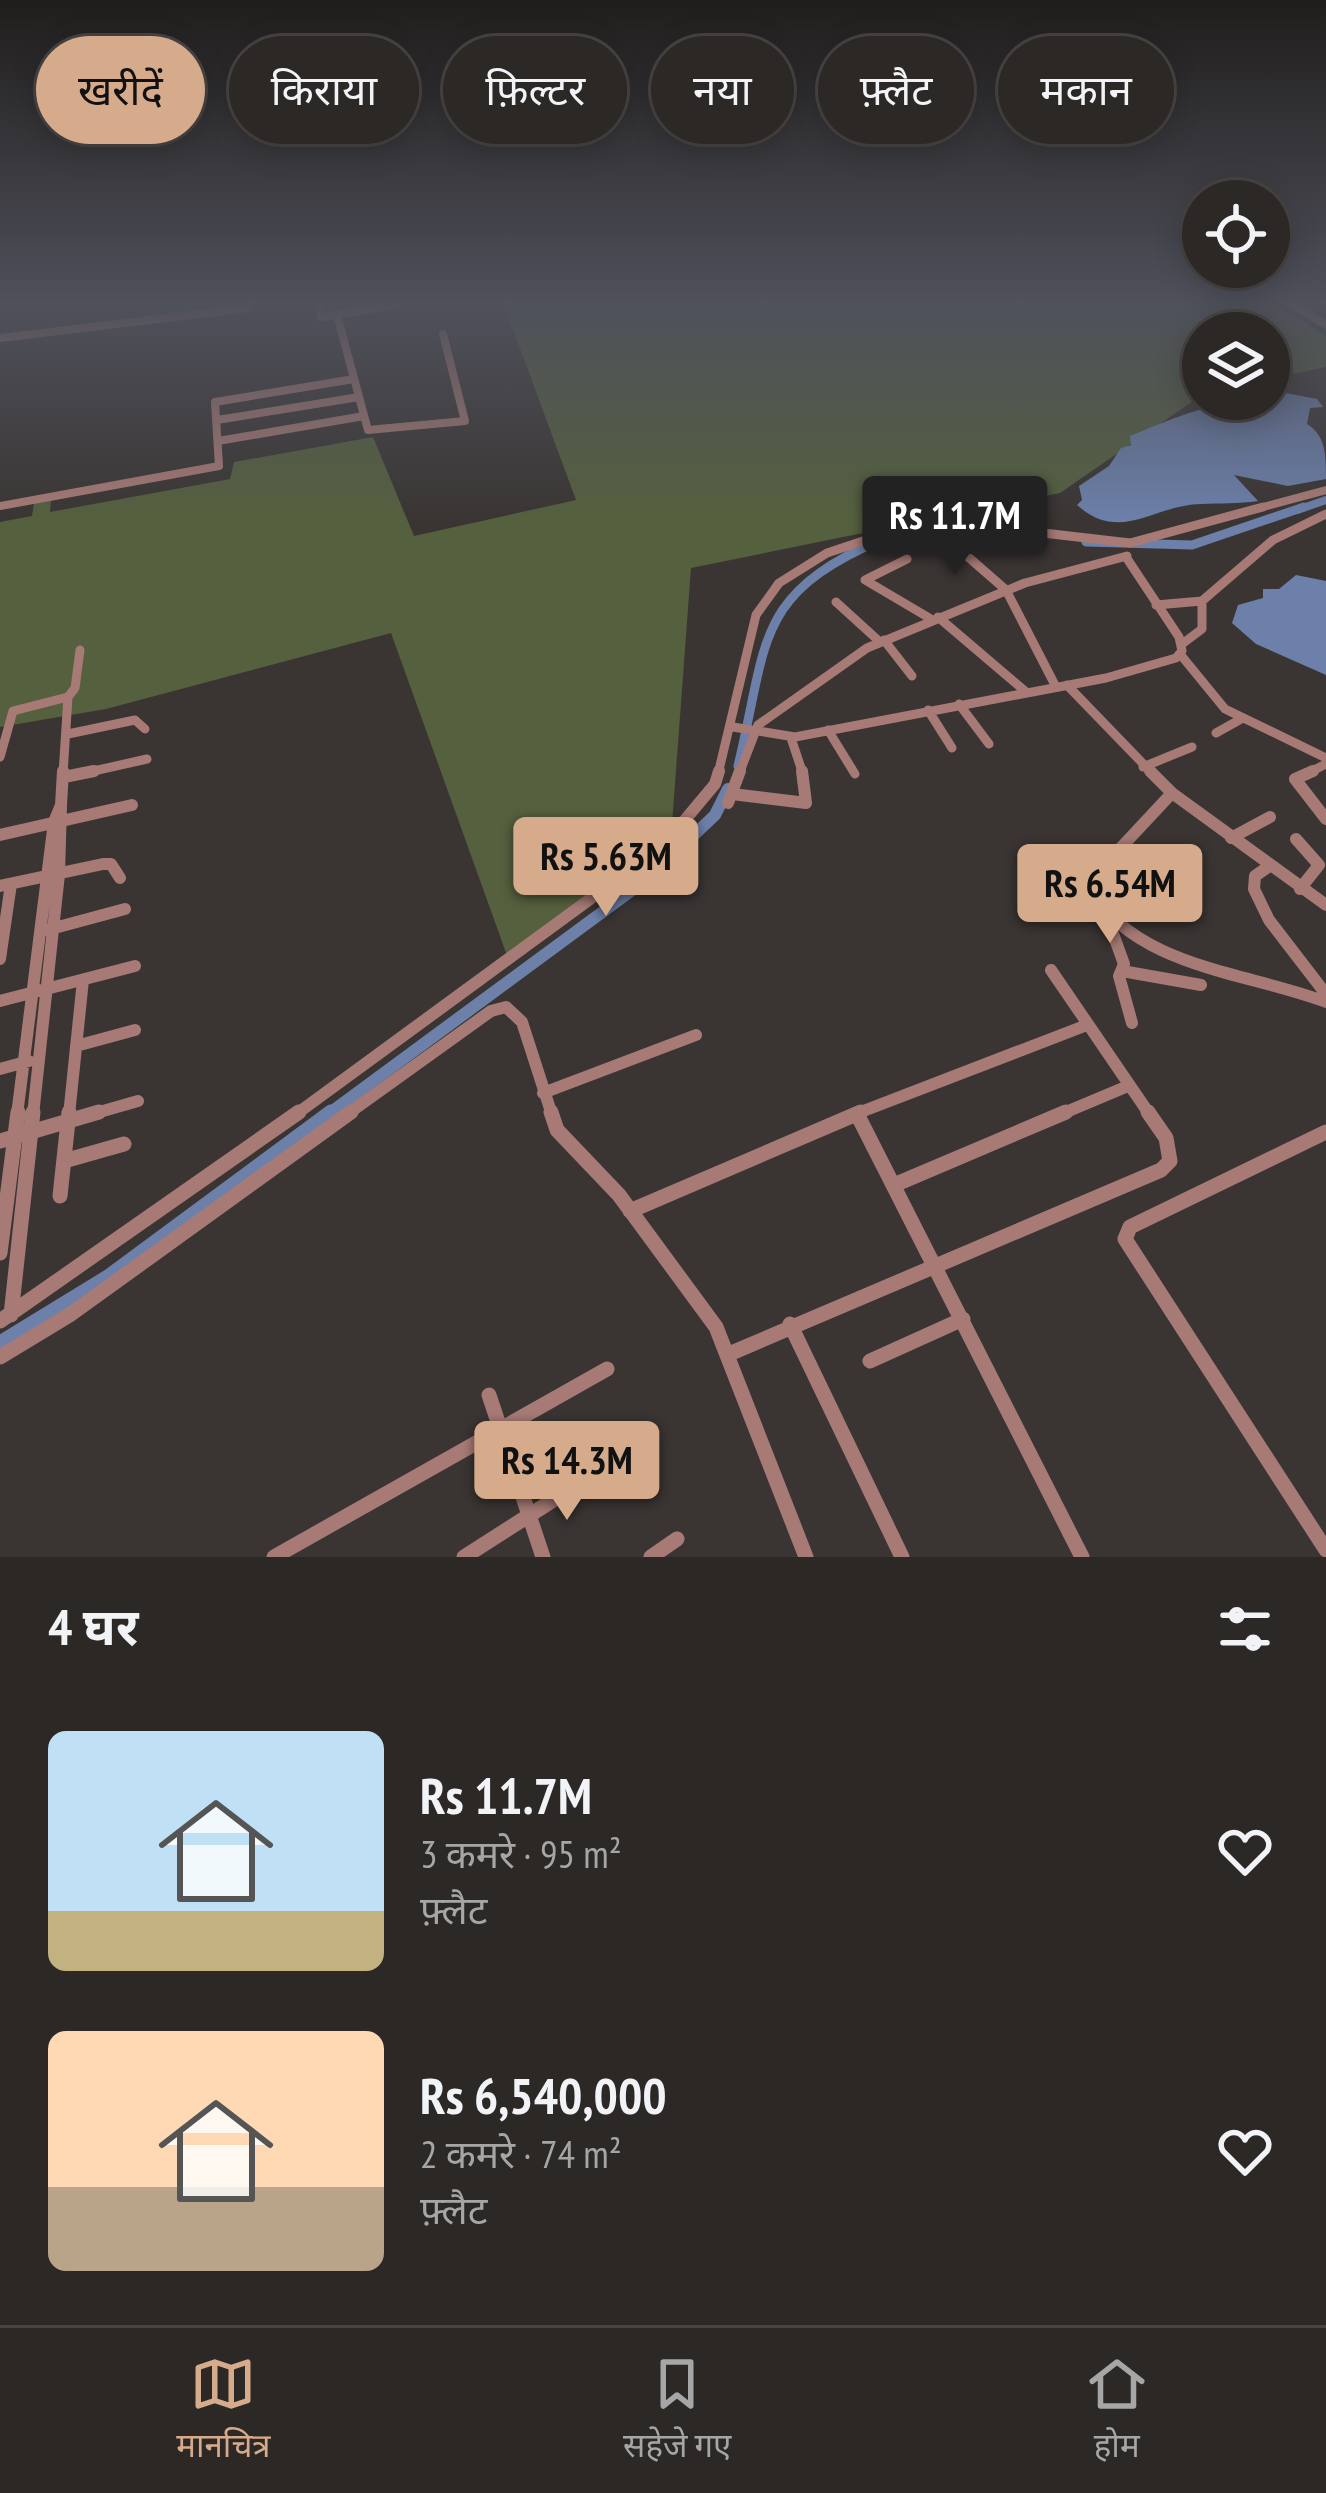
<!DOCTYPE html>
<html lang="hi">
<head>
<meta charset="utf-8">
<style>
  body { margin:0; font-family:"PT Sans Narrow","Noto Sans Devanagari",sans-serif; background:#34302e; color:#f1f3f6; height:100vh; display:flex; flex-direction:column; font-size:45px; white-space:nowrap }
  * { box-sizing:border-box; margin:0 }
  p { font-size:39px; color:#a6a6a7 }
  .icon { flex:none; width:66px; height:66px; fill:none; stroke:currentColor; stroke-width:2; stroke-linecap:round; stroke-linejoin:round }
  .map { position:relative; height:1557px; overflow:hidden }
  .side { display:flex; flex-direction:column; background:#2c2826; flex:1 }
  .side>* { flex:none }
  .guide { position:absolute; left:36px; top:36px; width:1254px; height:108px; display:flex; gap:24px }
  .buttons { position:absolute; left:1182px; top:180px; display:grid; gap:24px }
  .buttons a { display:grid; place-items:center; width:108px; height:108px; border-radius:50%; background:#2c2826; box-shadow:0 6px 30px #0003,0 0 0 3px #484443; font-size:60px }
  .price { position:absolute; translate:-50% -102px; padding:0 27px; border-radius:12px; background:#d6ab8b; color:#111; font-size:39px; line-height:78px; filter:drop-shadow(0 3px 6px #0008) }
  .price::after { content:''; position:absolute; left:50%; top:72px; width:36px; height:27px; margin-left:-18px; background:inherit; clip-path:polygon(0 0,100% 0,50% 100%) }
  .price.on { background:#222; color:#fff }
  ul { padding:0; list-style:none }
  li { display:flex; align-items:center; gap:36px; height:300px; padding:0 48px }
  li span { display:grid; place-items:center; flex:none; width:336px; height:240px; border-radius:18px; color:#555 }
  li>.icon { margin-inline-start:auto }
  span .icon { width:144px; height:144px; fill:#fffc; stroke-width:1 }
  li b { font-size:51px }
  h2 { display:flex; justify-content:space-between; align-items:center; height:144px; padding:0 48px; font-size:51px }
  .tag { padding:0 42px; border-radius:54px; background:#2c2826; box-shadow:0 6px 30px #0003,0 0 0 3px #484443; font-size:42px; line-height:108px }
  .tag.on { background:#d6ab8b; color:#111 }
  .dock { display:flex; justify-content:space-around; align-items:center; height:168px; border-top:3px solid #484443; background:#2c2826; font-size:33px; color:#a6a6a7 }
  .dock a { display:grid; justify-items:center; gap:6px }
  .dock .on { color:#d6ab8b }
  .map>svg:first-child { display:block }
</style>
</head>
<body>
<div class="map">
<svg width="1326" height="1557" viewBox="0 0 1326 1557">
  <rect width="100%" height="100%" fill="#3a3533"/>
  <path fill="#55603e" d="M504,305H1276L1326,336V367L1269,379V333H1203V394L1060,493L691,568L671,838L509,961L391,633L106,709L0,727V522L32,516L34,503L51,500L50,512L230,479L234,462L373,437L414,536L576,500Z"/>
  <path fill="#6c80aa" d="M1275,391L1317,399L1323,407L1310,408L1307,424C1326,436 1326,455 1326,479L1288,486L1234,475L1258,501C1237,504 1221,503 1201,504C1152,505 1121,544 1077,505L1082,500L1079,486L1109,466L1121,448L1131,445L1130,436C1176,417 1217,399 1269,399Z
    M1296,575L1326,581V675L1256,644L1232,623L1238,605L1263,598V589H1279Z"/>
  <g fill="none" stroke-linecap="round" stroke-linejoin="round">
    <path stroke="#6c80aa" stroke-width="8" d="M1297,510L1326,500"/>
    <path stroke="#6c80aa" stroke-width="9" d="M1086,542L1192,545L1304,507
      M738,766C768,643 753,594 883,539"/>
    <path stroke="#6c80aa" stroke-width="12" d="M327,1115L650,877L715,815L728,789"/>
    <path stroke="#6c80aa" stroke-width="15" d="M0,1343L108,1277L331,1112"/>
    <path stroke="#a77a75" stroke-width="8" d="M319,305L321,317L395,305
      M1293,305L1326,325
      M337,315L368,430L465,421L443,334
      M0,338L249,308
      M217,420L359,397
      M218,441L364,416
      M0,506L219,466L215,402L354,379
      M1252,510L1326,490"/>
    <path stroke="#a77a75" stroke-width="9" d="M935,528L1006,590L1056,687
      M907,559L865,580L931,619
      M836,602L880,642
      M1156,605L1202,601
      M938,617L1026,692
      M884,640L912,676
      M1182,644L1202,629V601L1273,540L1326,514
      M1180,654L1225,709L1326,758
      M1067,685L1153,774
      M68,697L75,688L80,650
      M959,704L989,744
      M928,710L952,748
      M733,727L795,737L1106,678L1176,658L1182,651L1179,637L1126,557
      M828,730L855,774
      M1216,733L1241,719
      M68,734L135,720L145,729
      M791,738L803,774
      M0,757L13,711L68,697L63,774
      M1143,767L1192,747
      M80,774L147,759
      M718,774L756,615L779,583L827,553L869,539L974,525L1130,543L1263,507
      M739,774L758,725L867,648L1025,583L1127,556
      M1306,774L1326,764"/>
    <path stroke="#a77a75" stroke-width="12" d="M1150,771L1172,793L1326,905
      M1313,771L1295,779L1326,819
      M64,777L94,771
      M1172,793L1101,869L1090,889C1137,968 1247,972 1326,1002
      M732,794L806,803L802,771
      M728,803L740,771
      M61,805L63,771
      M0,835L132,805
      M1231,838L1270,817
      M1296,839L1319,865L1300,889
      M1268,867L1255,876L1254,889L1269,920L1326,994
      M0,886L103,864H111L120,878
      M1107,917L1124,964L1119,976L1132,1023
      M47,930L125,909
      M0,959L11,884
      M1051,970L1150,1115
      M1122,971L1201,985
      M0,1001L135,966
      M76,1046L135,1030
      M0,1069L29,1061
      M543,1093L696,1035
      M17,1115L54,822L61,805L59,874L33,1115
      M69,1115L83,980
      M89,1115L138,1101
      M295,1115L664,845L715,784L719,771
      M346,1115L491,1011L506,1007L522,1022L552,1115
      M853,1115L1087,1025
      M1059,1115L1128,1086"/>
    <path stroke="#a77a75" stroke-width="15" d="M551,1112L557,1130L619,1195L716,1327L806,1557
      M857,1114L1082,1557
      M1326,1132L1130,1227L1125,1239L1326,1550
      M0,1141L99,1112
      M64,1161L124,1144
      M894,1185L1066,1112
      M60,1196L69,1112
      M630,1211L861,1112
      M0,1253L18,1112
      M11,1315L33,1112
      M0,1321L299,1112
      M790,1324L902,1557
      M729,1354L1161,1170L1170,1161L1166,1138L1148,1112
      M0,1357L71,1314L351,1112
      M870,1361L963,1319
      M489,1395L543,1557
      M274,1557L607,1369
      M464,1557L641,1444
      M651,1557L677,1539"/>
  </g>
  <linearGradient id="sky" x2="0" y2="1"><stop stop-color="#201d1c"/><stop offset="0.58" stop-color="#4f515b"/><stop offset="1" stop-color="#4f515b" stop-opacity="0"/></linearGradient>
  <rect width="1326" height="523" fill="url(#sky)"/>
</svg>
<div class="buttons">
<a><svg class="icon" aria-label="locate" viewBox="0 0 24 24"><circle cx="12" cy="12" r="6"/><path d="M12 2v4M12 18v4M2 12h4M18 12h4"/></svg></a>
<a><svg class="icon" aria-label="layers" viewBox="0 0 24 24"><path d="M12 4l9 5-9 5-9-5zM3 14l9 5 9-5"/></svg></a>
</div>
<b class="price on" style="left:955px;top:578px">Rs 11.7M</b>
<b class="price" style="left:606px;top:919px">Rs 5.63M</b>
<b class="price" style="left:1110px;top:946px">Rs 6.54M</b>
<b class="price" style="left:567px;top:1523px">Rs 14.3M</b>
<div class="guide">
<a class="tag on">खरीदें</a>
<a class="tag">किराया</a>
<a class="tag">फ़िल्टर</a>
<a class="tag">नया</a>
<a class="tag">फ़्लैट</a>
<a class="tag">मकान</a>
</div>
</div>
<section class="side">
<h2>4 घर<svg class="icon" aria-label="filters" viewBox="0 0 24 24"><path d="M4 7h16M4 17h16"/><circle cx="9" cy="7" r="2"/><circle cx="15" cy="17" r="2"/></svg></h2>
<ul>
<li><span style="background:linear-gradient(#bfe0f5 75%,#c2b280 0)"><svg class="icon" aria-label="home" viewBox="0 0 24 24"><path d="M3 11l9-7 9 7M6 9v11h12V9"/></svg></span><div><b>Rs 11.7M</b><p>3 कमरे · 95 m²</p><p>फ़्लैट</p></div><svg class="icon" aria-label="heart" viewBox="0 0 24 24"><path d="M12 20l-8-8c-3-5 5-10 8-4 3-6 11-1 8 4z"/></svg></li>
<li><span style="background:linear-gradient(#ffd9b3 65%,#b9a48a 0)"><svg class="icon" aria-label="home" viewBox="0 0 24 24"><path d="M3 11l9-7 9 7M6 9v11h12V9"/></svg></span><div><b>Rs 6,540,000</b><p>2 कमरे · 74 m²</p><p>फ़्लैट</p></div><svg class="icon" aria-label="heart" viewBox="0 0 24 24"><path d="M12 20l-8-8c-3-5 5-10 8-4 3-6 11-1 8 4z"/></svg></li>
</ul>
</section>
<nav class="dock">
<a class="on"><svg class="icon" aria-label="map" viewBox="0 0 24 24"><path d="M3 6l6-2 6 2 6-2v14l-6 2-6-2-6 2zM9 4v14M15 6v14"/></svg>मानचित्र</a>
<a><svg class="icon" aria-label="saved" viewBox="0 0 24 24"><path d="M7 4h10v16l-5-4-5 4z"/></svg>सहेजे गए</a>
<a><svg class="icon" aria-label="home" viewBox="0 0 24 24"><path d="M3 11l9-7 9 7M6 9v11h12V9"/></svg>होम</a>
</nav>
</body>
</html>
